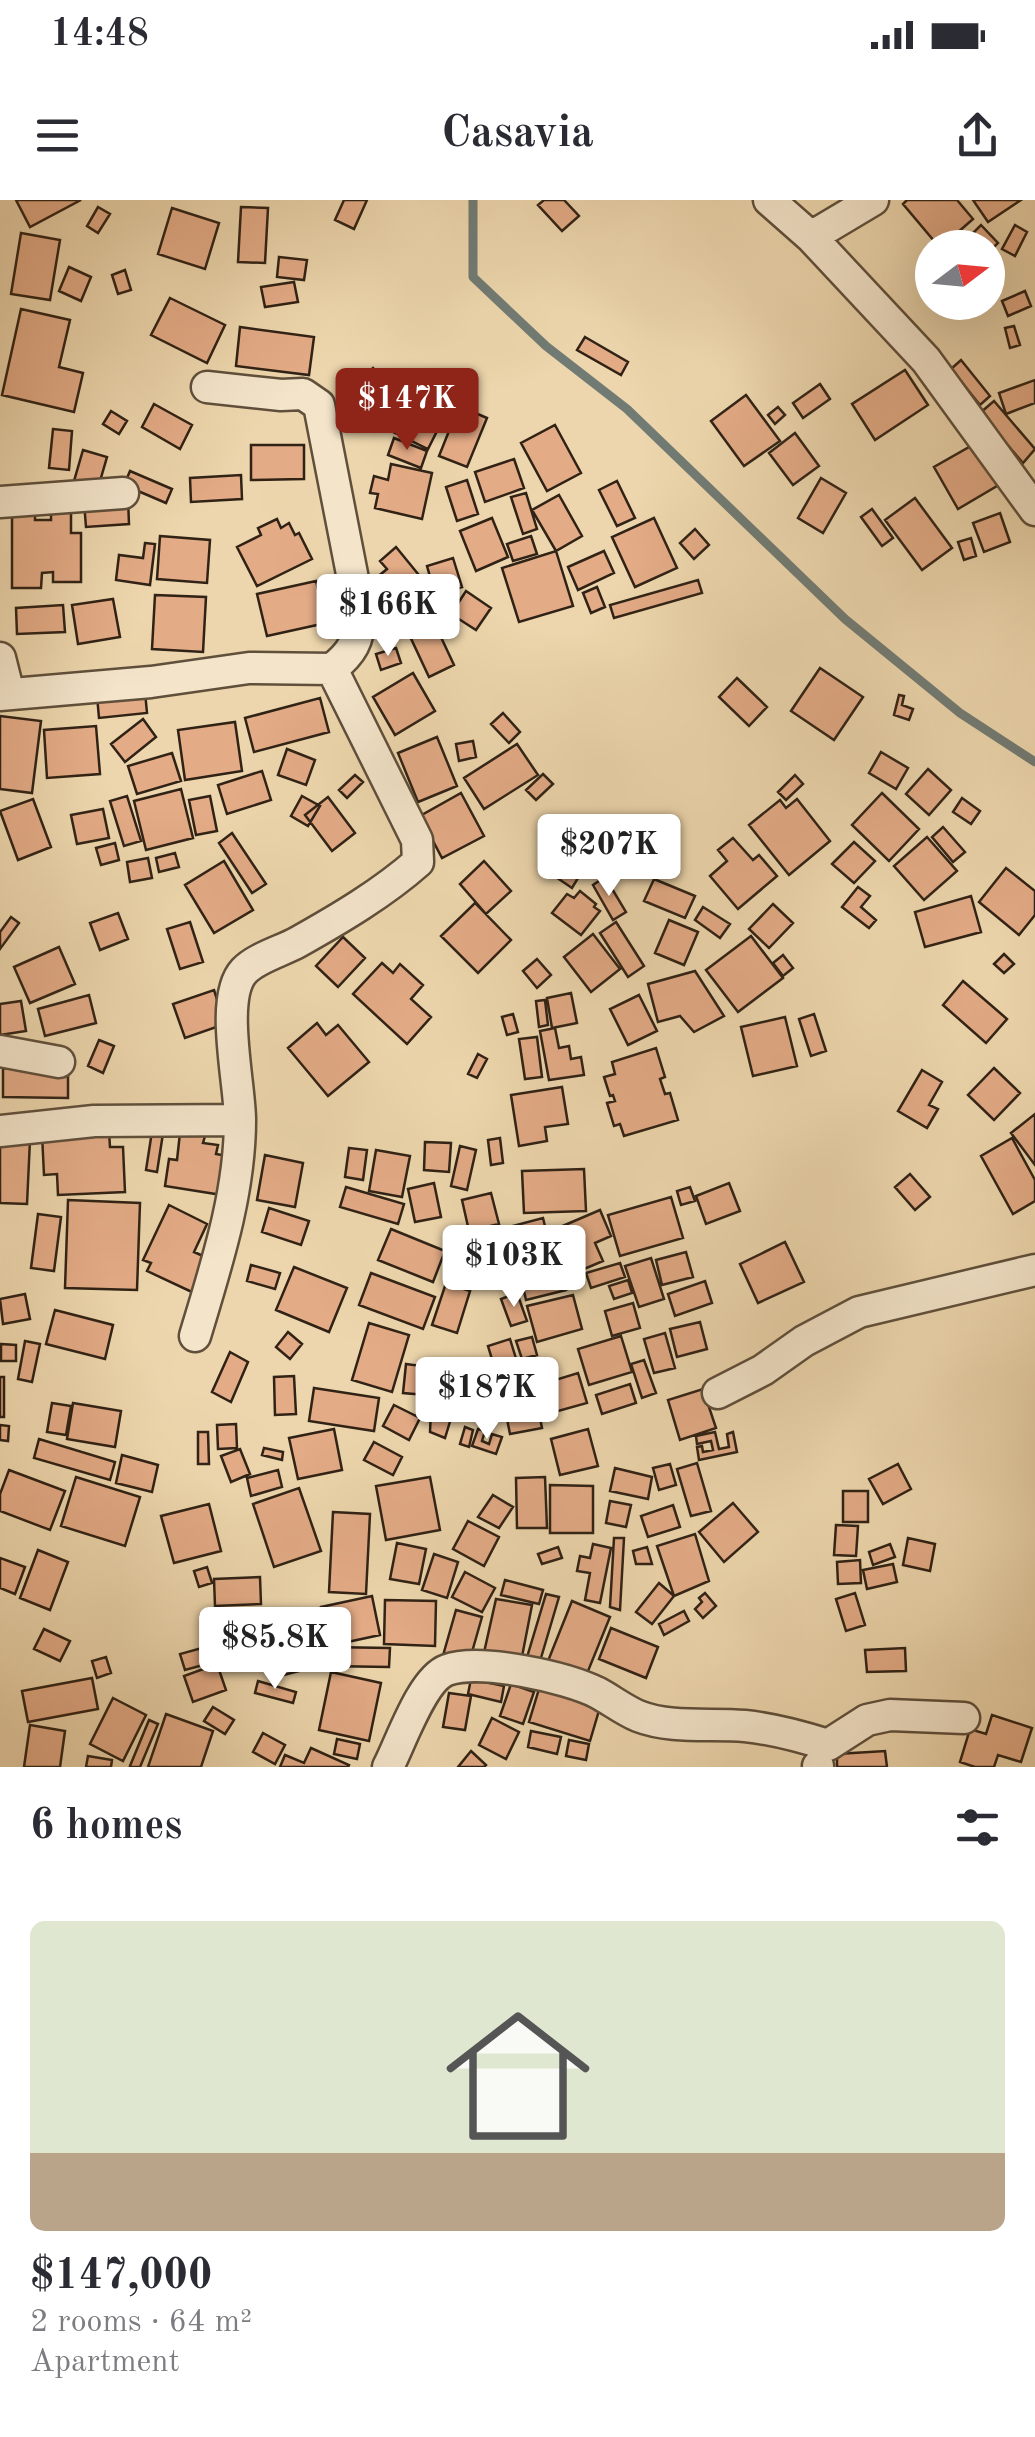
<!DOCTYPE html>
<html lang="en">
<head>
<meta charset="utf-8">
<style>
  body { margin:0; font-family:"Old Standard TT",serif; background:#f7f7f7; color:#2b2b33; height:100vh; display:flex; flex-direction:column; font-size:38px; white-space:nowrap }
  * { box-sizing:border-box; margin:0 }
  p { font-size:32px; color:#7c7c81 }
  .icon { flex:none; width:55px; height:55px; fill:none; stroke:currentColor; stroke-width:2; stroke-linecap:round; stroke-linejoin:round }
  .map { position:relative; height:1567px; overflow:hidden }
  .sheet { display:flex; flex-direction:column; background:#fff; flex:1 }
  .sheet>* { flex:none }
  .needle { width:65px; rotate:74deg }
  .controls { position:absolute; left:915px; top:30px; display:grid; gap:20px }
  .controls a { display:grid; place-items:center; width:90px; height:90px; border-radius:50%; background:#fff; box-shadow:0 10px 40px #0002; font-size:50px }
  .price { position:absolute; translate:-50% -85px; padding:0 22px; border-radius:10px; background:#fff; color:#222; font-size:32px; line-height:65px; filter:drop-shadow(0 2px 5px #0008) }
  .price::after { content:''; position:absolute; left:50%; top:60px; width:30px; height:22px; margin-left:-15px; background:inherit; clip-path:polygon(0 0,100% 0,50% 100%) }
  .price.active { background:#8f2418; color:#fff }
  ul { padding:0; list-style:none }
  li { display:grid; align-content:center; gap:20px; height:530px; padding:0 30px }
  li span { display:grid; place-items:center; height:310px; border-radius:15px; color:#555 }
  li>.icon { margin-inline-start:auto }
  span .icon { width:180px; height:180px; fill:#fffc; stroke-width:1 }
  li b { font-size:42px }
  h2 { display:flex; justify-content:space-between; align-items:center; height:120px; padding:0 30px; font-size:42px }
  .status { display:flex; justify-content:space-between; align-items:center; height:70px; padding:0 50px; background:#fff; direction:ltr }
  .status svg { height:28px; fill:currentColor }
  header { display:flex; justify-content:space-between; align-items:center; height:130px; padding:0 30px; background:#fff; font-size:45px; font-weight:700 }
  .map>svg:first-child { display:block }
</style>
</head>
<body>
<div class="status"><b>14:48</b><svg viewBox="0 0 49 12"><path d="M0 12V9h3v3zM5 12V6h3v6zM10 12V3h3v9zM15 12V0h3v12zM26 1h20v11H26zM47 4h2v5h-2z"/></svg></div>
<header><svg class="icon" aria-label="menu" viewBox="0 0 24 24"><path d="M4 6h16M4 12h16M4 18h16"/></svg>Casavia<svg class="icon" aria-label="share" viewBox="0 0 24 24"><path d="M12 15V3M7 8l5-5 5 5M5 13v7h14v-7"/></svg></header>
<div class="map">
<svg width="1035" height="1567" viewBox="0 0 1035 1567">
  <rect width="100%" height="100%" fill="#edd6ad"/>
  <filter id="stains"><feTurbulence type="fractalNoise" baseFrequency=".002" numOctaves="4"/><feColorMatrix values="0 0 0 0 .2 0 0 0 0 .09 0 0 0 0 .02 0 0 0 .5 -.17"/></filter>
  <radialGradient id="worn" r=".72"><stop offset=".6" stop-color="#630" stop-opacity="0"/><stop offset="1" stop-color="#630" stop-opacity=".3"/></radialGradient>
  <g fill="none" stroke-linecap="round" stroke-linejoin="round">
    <path stroke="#717b74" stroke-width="9" d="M473,0V77L546,146L627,209L845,419L960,513L1035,562"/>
  </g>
  <path fill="#e3ab86" stroke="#302215" stroke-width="2.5" d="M16,0H81L30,27Z
    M344,0H367L354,29L335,20Z
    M544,0H564L579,16L562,31L538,5Z
    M907,0H957L973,19L940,48L903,4Z
    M973,0H1021L988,22Z
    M98,7L110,14L98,33L87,26Z
    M241,7L268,8L265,63L238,62Z
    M172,8L219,23L205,69L158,54Z
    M981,25L998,43L988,53V48H958Z
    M1015,25L1027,32L1015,56L1002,49Z
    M21,33L60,40L50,100L11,94Z
    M279,57L307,60L304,80L277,77Z
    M69,67L91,77L81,101L59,91Z
    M125,70L131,90L118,94L112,75Z
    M294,82L298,102L265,107L261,87Z
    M1025,91L1031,106L1008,116L1002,101Z
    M170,98L225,125L207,163L151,135Z
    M21,109L70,120L59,167L83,173L74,212L2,195Z
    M1014,126L1020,145L1010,148L1005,128Z
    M240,127L314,137L309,175L236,166Z
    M585,137L628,162L621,175L577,150Z
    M961,160L990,196L980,205L951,169Z
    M373,168L395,191L368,217L346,195Z
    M905,170L928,205L875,240L852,204Z
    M1035,180V203L1006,214L999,193Z
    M820,184L830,199L803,218L793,203Z
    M746,195L780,241L744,266L711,221Z
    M994,201L1035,249L1023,263L980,213Z
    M154,204L192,225L180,249L142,227Z
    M403,206L440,225L428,249L391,231Z
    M459,206L487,218L467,267L439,256Z
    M778,207L785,215L775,224L768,215Z
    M111,211L127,221L119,234L103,224Z
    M555,225L581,273L547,291L521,243Z
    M53,229L72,231L69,270L49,268Z
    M795,233L819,266L793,285L769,253Z
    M394,238L427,251L421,268L388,255Z
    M978,242L1002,283L958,309L934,267Z
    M251,245H304V279L251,280Z
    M83,250L107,257L96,295L72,288Z
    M514,259L524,288L485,302L475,272Z
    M391,264L432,273L422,319L375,308L378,294L370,293L374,276L388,280Z
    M130,271L172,289L166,303L124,285Z
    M241,275L242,299L191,302L190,278Z
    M821,278L846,293L823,333L798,318Z
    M467,280L478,314L457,321L446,287Z
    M617,281L635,318L617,326L599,290Z
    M526,293L537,329L523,334L511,297Z
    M559,295L582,336L556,351L532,310Z
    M915,298L952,348L922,370L885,320Z
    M128,299L129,324L86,327L84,302Z
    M12,307H35V320H51V309H71V333H81V382H53V372L42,373L41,388H12Z
    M872,309L893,338L882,346L861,317Z
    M1000,313L1010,342L984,352L973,323Z
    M492,318L508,357L476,371L460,331Z
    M654,318L677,368L635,387L612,337Z
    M277,319L281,328L289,323L295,335L299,333L312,359L257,386L237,347L261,335L258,328Z
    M695,329L709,345L694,359L680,343Z
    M160,336L210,340L207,383L157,379Z
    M531,336L537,354L513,361L507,344Z
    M971,338L976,356L964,360L958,342Z
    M145,343L155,344L150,385L116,380L119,355L143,358Z
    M396,347L423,380L383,412L364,388L387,369L380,361Z
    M556,351L573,406L519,422L502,368Z
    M604,351L614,373L578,390L568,367Z
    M453,358L462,387L435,394L427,366Z
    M698,380L702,393L614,418L610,405Z
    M316,381L326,423L267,436L257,394Z
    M597,387L605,407L591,413L583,393Z
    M466,391L491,408L476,430L451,414Z
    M155,395L206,397L203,452L152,449Z
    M113,399L120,437L78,444L72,405Z
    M408,400L420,414L388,444L375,431Z
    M63,405L65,432L17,434L16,408Z
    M432,418L454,465L429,477L407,430Z
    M396,448L401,463L381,470L376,454Z
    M820,468L863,497L834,540L791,511Z
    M413,473L435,511L395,535L373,497Z
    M737,478L767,507L749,526L719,497Z
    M145,492L147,513L99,518L97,496Z
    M899,495L904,496L902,505L913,509L909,520L894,515Z
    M320,498L329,532L254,552L245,518Z
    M503,513L520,532L509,543L491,524Z
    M0,516L41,521L32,593L0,589Z
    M143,519L156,537L125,562L111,544Z
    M235,522L242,571L185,580L178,530Z
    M96,526L100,574L47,578L44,530Z
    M437,537L457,586L418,602L398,553Z
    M473,541L476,557L459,561L456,544Z
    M517,544L538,575L484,609L464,578Z
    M287,549L315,560L306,585L278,575Z
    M881,552L908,568L896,589L869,573Z
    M172,553L181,581L137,594L128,566Z
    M928,569L951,590L929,615L906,594Z
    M262,571L271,600L227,614L218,585Z
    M543,574L553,584L536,600L526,590Z
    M355,575L363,582L347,598L339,590Z
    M795,575L803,584L786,600L778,592Z
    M181,589L193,638L146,650L134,601Z
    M461,593L484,636L442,658L420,616Z
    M882,593L919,629L889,661L852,625Z
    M127,596L141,641L124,646L110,601Z
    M210,596L217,631L196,635L189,600Z
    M302,596L320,606L308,626L291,616Z
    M328,597L355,633L332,651L305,615Z
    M962,598L980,611L971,624L953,612Z
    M33,599L51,647L18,660L0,611Z
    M797,599L830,641L789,675L749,625L780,600L786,608Z
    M103,609L109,638L77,644L71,615Z
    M943,627L965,652L953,662L932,637Z
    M232,633L266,684L252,693L219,643Z
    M927,637L957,671L924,700L894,666Z
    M733,638L753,660L759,655L777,676L738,709L710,676L727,661L718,650Z
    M854,642L875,661L854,683L832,664Z
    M115,643L119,660L101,665L96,648Z
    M559,651L584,668L572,688L547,671Z
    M175,653L179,667L159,672L156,658Z
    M148,658L152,678L130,682L127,662Z
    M224,661L253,710L214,733L185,685Z
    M484,661L511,691L486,714L460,684Z
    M1006,668L1035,691V715L1019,735L979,702Z
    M605,677L626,712L613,720L593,685Z
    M654,679L695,696L685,718L644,701Z
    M858,687L870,696L861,707L876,720L869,728L842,707Z
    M580,691L596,704L594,707L600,711L581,735L552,713L567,694L574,698Z
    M971,696L981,732L925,747L915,712Z
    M475,703L511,740L478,773L441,736Z
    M773,704L793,723L769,748L749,729Z
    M703,707L730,724L720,738L695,720Z
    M118,713L128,739L100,750L90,723Z
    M11,717L19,723L0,749V732Z
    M669,720L698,732L684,765L655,753Z
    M190,722L203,762L180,769L167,729Z
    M616,722L644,766L628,777L600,733Z
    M593,734L620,769L591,792L564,757Z
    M751,736L783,778L738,812L706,770Z
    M343,737L365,758L338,787L316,766Z
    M59,747L75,784L30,803L14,767Z
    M1004,754L1014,764L1004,773L994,764Z
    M783,755L793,768L783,776L773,763Z
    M537,759L551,775L537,788L523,771Z
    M382,763L393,773L400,764L423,785L411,799L431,817L407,844L353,794Z
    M695,771L724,816L694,832L680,816L658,822L648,784Z
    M963,781L1007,819L986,843L943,805Z
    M214,790L225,824L185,838L173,804Z
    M571,793L577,823L552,828L547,798Z
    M89,795L96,823L45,836L38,809Z
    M639,795L657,831L628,845L610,809Z
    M545,800L548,825L539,827L536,801Z
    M21,801L26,831L0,835V804Z
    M513,814L518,832L507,835L502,817Z
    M814,814L826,851L811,856L799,819Z
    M785,817L797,866L753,876L741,827Z
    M317,823L326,835L338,825L369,862L328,896L288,848Z
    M555,828L559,848L569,846L571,859L581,857L584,875L549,880L540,831Z
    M537,837L542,877L525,879L519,839Z
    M99,840L114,846L103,873L88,866Z
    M656,848L665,877L660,879L665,894L670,893L678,920L624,936L620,924L614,926L607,903L615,901L613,895L610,896L604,877L615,874L612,862Z
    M478,854L487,859L477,878L468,874Z
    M3,868L68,869V898L3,897Z
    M994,868L1020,893L994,920L968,895Z
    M922,870L942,882L929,905L938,909L927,928L898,911Z
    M562,887L568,924L545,927L547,941L519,946L511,895Z
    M1035,914V965L1011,933Z
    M153,925L164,927L157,972L146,970Z
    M109,931L110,947H123L125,992L58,995L57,974L44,975L42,934Z
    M180,933L205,936L203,943L218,945L216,954L228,956L222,995L165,986L169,959L177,960Z
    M0,938L30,940L27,1004L0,1003Z
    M500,938L503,963L491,965L488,940Z
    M1012,938L1035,980V1001L1013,1014L981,956Z
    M425,942L451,943L449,972L424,970Z
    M460,946L476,950L467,990L451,986Z
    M349,948L367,950L363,980L345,977Z
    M376,950L410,956L402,997L369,991Z
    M265,955L303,963L295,1007L257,1000Z
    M584,969L586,1011L524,1013L522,971Z
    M910,974L930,997L915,1010L895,987Z
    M434,983L441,1017L415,1022L408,989Z
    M729,983L740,1011L706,1024L696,996Z
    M346,987L404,1004L398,1024L340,1007Z
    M690,987L695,1001L681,1005L677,991Z
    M491,993L499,1024L469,1031L462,1000Z
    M671,997L683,1038L620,1056L608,1015Z
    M68,1000L140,1003L137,1090L65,1088Z
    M169,1005L207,1024L194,1052L210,1059L194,1093L147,1071L151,1063L143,1060Z
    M269,1008L309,1021L301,1045L262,1032Z
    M600,1010L611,1036L595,1043L603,1061L577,1072L558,1028Z
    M38,1014L61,1017L54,1071L31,1068Z
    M543,1018L554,1063L516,1073L505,1028Z
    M391,1029L445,1051L433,1082L378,1060Z
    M458,1038L499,1042L496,1072L455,1067Z
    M785,1042L804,1082L758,1103L740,1064Z
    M686,1052L693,1077L662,1085L656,1060Z
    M651,1058L664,1099L639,1107L625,1066Z
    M620,1063L625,1077L591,1088L586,1073Z
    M251,1065L280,1073L275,1089L247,1081Z
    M294,1067L347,1088L329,1132L276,1110Z
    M560,1068L566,1090L526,1100L521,1078Z
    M371,1073L435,1097L423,1129L359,1105Z
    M628,1080L632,1093L614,1099L609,1086Z
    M705,1081L712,1103L675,1116L668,1094Z
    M446,1083L470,1091L457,1133L432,1125Z
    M517,1093L527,1121L511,1126L501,1099Z
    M25,1094L30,1119L3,1124L0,1099Z
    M573,1095L582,1129L537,1142L527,1106Z
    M633,1103L640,1128L612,1136L605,1111Z
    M55,1110L113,1125L105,1159L46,1144Z
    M700,1122L707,1149L677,1157L670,1129Z
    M369,1123L409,1135L392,1192L352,1180Z
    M288,1132L302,1144L290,1159L276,1147Z
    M665,1133L675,1168L654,1173L644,1139Z
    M621,1136L632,1172L589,1185L578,1149Z
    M532,1137L537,1155L522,1159L516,1141Z
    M510,1139L517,1162L495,1169L488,1146Z
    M25,1141L40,1144L32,1182L18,1179Z
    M1,1144L16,1145V1161H1Z
    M230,1152L248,1162L231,1202L212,1192Z
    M644,1160L656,1193L642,1198L631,1164Z
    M406,1164L429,1167L426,1195L403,1193Z
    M578,1173L587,1203L551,1213L542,1184Z
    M294,1176L296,1214L275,1215L274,1177Z
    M0,1177H4V1217H0Z
    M630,1184L636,1203L602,1214L596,1195Z
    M314,1188L379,1198L374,1231L309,1221Z
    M703,1189L716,1228L680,1240L668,1200Z
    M52,1203L71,1206L66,1235L47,1232Z
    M73,1203L121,1211L115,1247L67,1239Z
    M537,1203L542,1228L510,1234L505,1209Z
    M394,1205L420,1218L409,1240L383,1226Z
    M431,1210L452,1215L445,1238L430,1232Z
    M236,1224L237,1248L218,1249L217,1225Z
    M0,1225L9,1226L8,1241L0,1240Z
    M465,1227L473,1230L469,1247L460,1244Z
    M334,1229L342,1270L298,1279L289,1238Z
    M478,1229L485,1231L482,1241L489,1244L492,1234L502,1237L496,1254L472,1246Z
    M588,1229L598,1266L560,1275L551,1239Z
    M198,1232H208L209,1264H198Z
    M715,1232L719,1249L729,1247L727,1234L733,1232L737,1252L699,1260L697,1247L702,1246L703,1252L713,1250L711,1241L697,1244L696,1236Z
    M39,1239L115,1262L110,1280L34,1258Z
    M374,1242L402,1257L393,1275L364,1260Z
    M264,1248L283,1252L282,1260L262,1255Z
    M240,1249L250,1274L231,1282L221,1256Z
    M122,1255L158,1265L152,1292L116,1283Z
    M697,1263L711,1311L691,1316L677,1269Z
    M670,1264L676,1285L659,1290L653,1268Z
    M898,1264L911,1289L883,1304L869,1279Z
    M615,1268L652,1277L648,1299L610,1291Z
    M9,1270L65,1291L50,1330L0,1311V1294Z
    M278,1270L282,1287L251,1296L247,1278Z
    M76,1277L140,1297L125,1346L61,1326Z
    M430,1277L440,1330L386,1340L376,1286Z
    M545,1277L547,1328H517L516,1278Z
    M550,1285L593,1286V1333H550Z
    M299,1288L321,1351L274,1367L253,1304Z
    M843,1291H868V1322H843Z
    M493,1295L513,1307L499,1328L478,1317Z
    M610,1301L631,1305L626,1327L606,1323Z
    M733,1303L758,1332L724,1362L699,1332Z
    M209,1304L221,1351L174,1363L161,1316Z
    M673,1305L680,1327L648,1337L641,1316Z
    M333,1312L370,1314L366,1394L329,1392Z
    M468,1321L499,1337L484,1366L453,1349Z
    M836,1325L858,1326L856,1356L834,1355Z
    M695,1334L709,1381L674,1396L657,1346Z
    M614,1338H624L620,1410L610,1407Z
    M908,1338L935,1344L930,1371L903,1365Z
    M397,1343L426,1349L419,1384L390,1379Z
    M593,1344L611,1348L600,1403L585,1400L590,1373L577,1371L580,1356L590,1358Z
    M890,1344L895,1357L873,1365L869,1352Z
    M558,1347L562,1358L542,1364L538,1354Z
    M647,1347L652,1364H636L633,1351Z
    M38,1350L68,1362L50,1410L20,1398Z
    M434,1354L458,1362L447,1398L422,1390Z
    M0,1358L25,1367L15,1394L0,1388Z
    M860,1360L861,1383L838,1384L837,1362Z
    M893,1364L897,1382L867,1389L863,1370Z
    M207,1367L212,1383L199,1387L194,1371Z
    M465,1372L495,1388L482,1412L452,1397Z
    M260,1377L261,1404L215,1406L214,1379Z
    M505,1380L543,1390L539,1404L501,1395Z
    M659,1383L674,1396L652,1424L636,1412Z
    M705,1393L716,1406L703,1418L695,1409L702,1402L699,1398Z
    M855,1393L865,1425L846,1431L836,1399Z
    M546,1394L559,1397L538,1468L525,1464Z
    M372,1396L380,1435L329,1446L321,1407Z
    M496,1399L532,1405L520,1467L483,1457Z
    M385,1400L436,1401L435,1446L384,1444Z
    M572,1401L610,1417L586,1476L548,1461Z
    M254,1409L258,1440L205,1446L201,1415Z
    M456,1410L482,1417L470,1459L444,1452Z
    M684,1411L689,1421L664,1435L659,1424Z
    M305,1417L318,1466L272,1478L260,1428Z
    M611,1428L658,1447L646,1478L599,1459Z
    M44,1429L70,1441L60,1461L34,1449Z
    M209,1446L214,1462L185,1470L180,1454Z
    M327,1447L390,1448L389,1467L327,1466Z
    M905,1448L906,1471L867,1472L865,1450Z
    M106,1457L111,1473L97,1478L92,1461Z
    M217,1464L226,1490L193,1502L184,1476Z
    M331,1472L381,1483L369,1541L319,1530Z
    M92,1478L98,1509L28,1522L22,1491Z
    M471,1479L504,1486L501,1502L468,1494Z
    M258,1481L296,1492L293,1503L255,1493Z
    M511,1484L534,1492L523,1524L500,1516Z
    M539,1489L600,1507L590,1541L529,1522Z
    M449,1493L471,1496L465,1530L443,1527Z
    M113,1498L146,1515L123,1561L90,1544Z
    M213,1507L234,1520L225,1534L204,1521Z
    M166,1514L213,1531L201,1567H148Z
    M992,1515L1032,1528L1021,1562L998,1555L994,1567H975L960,1562L970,1529L986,1534Z
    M492,1518L519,1532L506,1559L479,1545Z
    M149,1520L158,1524L140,1567H132L130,1566Z
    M30,1525L65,1531L60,1567H24Z
    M531,1531L561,1537L557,1554L528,1547Z
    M263,1533L285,1545L275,1564L253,1552Z
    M337,1539L360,1544L357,1559L334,1554Z
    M569,1540L589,1544L586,1560L566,1556Z
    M311,1548L349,1565L348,1567H280L285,1555L304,1563Z
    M471,1551L486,1565L484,1567H458Z
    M885,1551L887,1567H837V1554Z
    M88,1556L112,1560L111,1567H86Z"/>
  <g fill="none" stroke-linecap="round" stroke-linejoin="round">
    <defs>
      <path id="minor" d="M769,0L811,37L926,160L1035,310
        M811,37L873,0
        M0,302L123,293
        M0,458L9,494
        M0,495L151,482L249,468L332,469
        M0,851L59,862
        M0,931L94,921L240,920
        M195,1136C216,1066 240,994 240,920C240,883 219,798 244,771C256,758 282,751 298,742C339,719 383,693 418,662L417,640L332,469C352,453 359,441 360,415L319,205L303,194L281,195L207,187
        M718,1193L763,1170L804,1141L859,1112L1035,1070
        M388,1567C401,1542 422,1479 447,1470C480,1458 566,1477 598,1493C611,1500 624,1510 638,1516C671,1529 711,1523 745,1526C774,1529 800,1536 828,1545L867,1520L890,1515L964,1518
        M818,1567V1566"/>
    </defs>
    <use href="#minor" stroke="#5f4f3b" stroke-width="35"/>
    <use href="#minor" stroke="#f3e4ca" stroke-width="30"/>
  </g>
  <rect width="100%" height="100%" filter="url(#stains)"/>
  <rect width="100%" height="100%" fill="url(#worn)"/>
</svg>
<div class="controls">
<a><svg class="needle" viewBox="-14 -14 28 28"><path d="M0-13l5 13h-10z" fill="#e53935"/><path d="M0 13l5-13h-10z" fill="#7c7c81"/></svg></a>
</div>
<b class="price active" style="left:407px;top:253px">$147K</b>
<b class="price" style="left:388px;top:459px">$166K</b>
<b class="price" style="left:609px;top:699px">$207K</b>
<b class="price" style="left:514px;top:1110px">$103K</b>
<b class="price" style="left:487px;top:1242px">$187K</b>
<b class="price" style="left:275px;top:1492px">$85.8K</b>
</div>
<section class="sheet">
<h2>6 homes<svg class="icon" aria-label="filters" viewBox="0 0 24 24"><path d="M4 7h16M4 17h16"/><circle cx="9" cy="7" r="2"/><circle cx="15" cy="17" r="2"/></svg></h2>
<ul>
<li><span style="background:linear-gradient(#dfe7d0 75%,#b9a48a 0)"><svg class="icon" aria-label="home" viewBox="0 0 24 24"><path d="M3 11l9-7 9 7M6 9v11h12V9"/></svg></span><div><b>$147,000</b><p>2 rooms · 64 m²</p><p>Apartment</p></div></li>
</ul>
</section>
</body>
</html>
